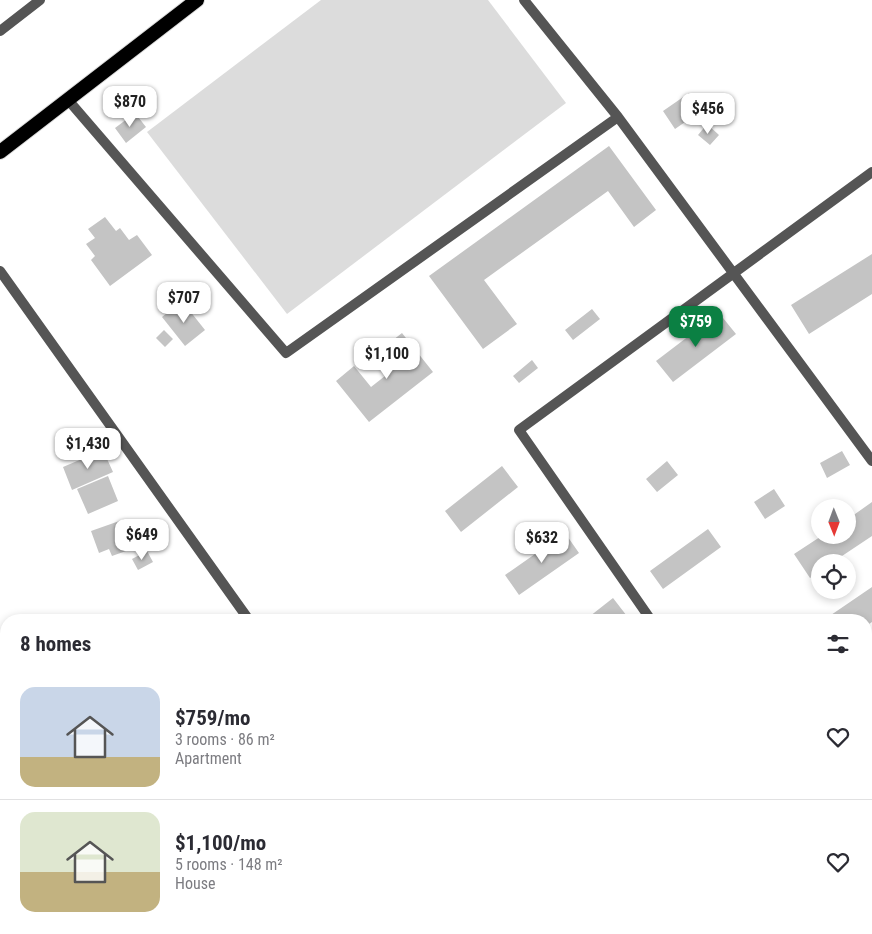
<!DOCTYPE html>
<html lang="en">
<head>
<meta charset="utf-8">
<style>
  body { margin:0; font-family:"Roboto Condensed",sans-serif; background:#f7f7f7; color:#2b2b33; height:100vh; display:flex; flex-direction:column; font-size:19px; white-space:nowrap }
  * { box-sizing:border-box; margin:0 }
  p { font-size:16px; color:#7c7c81 }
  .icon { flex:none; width:28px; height:28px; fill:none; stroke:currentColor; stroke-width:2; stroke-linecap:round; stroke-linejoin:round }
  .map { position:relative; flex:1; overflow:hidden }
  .details { position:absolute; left:0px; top:614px; width:872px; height:321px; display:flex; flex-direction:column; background:#fff; border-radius:20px 20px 0 0; box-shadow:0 2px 8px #0003 }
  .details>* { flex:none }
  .needle { width:32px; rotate:179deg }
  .controls { position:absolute; left:811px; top:499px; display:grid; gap:10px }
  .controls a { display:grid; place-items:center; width:45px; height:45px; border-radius:50%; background:#fff; box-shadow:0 2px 8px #0003; font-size:25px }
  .price { position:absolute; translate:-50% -42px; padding:0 11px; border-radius:10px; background:#fff; color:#222; font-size:16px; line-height:32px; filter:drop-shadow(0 1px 2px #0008) }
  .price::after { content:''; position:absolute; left:50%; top:30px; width:15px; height:11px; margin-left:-8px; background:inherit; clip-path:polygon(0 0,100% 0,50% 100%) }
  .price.active { background:#0b8043; color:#fff }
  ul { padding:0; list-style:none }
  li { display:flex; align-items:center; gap:15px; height:125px; padding:0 20px }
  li+li { border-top:1px solid #e1e1e2 }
  li span { display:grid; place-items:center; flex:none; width:140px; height:100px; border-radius:15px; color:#555 }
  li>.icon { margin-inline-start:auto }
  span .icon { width:60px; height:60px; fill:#fffc; stroke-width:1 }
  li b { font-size:21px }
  h2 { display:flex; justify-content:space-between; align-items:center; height:60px; padding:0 20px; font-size:21px }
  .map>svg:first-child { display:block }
</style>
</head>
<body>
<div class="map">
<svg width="872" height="934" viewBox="0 0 872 934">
  <rect width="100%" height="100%" fill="#fff"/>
  <path fill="#dcdcdc" d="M321,0H488L566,103L287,314L147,132Z"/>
  <path fill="#c4c4c4" d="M689,93L701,111L675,129L663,111Z
    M135,113L146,127L126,143L115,128Z
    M707,124L719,135L710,145L698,135Z
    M609,146L656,210L634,227L608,191L484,280L517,324L483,349L429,276Z
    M105,217L116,231L120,228L129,240L137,235L152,255L110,286L91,260L95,256L86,244L95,238L88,229Z
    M872,254V294L809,334L791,305Z
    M182,301L205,330L185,346L162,317Z
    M592,309L600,319L573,340L565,330Z
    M719,313L736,334L673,382L656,361Z
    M164,330L173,339L165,347L156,338Z
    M402,333L433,372L369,422L336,381L354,366L371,387L399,365L384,347Z
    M532,360L538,368L519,383L513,376Z
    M103,450L113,472L72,490L63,467Z
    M842,451L850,465L827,478L820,463Z
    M667,461L678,475L657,492L646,479Z
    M502,466L518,487L461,532L445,511Z
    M108,476L118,501L88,514L77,489Z
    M774,489L785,506L765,519L754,502Z
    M872,502V536L833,562H820V571L810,578L794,554L823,535H848V519Z
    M125,519L133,541L124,544L126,551L112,556L109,549L99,553L91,531Z
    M708,529L721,547L663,589L650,571Z
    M565,533L579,553L519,595L505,575Z
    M147,551L153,562L138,570L132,559Z
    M872,587V622L866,626V620H834L831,615Z
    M613,598L630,620H585Z"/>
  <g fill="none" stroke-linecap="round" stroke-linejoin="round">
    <defs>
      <path id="trunk" d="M0,152L197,0"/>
    </defs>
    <use href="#trunk" stroke="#dbdbdb" stroke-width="16"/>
    <path stroke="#555" stroke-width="10" d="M524,0L618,117L872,461
      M0,31L40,0
      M69,101L286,353L618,117
      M0,271L249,620
      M651,620L519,430L872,172
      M477,929L480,934"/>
    <use href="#trunk" stroke="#000" stroke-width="14"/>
  </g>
</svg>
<div class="controls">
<a><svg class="needle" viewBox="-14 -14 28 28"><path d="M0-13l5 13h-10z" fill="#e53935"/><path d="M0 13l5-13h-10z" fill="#7c7c81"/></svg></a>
<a><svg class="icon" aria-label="locate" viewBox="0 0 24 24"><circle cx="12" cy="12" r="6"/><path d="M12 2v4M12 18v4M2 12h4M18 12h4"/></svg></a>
</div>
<b class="price" style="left:130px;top:128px">$870</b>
<b class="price" style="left:708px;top:135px">$456</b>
<b class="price" style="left:184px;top:324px">$707</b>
<b class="price active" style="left:696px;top:348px">$759</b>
<b class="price" style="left:387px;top:380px">$1,100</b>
<b class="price" style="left:88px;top:470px">$1,430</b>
<b class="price" style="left:142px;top:561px">$649</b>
<b class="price" style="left:542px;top:564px">$632</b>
<section class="details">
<h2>8 homes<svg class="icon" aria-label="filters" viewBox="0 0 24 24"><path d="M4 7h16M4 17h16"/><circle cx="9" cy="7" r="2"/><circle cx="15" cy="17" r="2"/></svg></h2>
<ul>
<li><span style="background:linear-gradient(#c9d6e8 70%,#c2b280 0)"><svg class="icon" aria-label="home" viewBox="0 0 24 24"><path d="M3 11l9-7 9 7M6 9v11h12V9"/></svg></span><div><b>$759/mo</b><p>3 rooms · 86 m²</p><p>Apartment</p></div><svg class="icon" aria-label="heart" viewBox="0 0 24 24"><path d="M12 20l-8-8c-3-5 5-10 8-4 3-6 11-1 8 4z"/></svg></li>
<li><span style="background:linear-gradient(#dfe7d0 60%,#c2b280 0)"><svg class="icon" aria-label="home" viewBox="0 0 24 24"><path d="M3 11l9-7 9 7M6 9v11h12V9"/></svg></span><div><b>$1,100/mo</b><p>5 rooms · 148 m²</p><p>House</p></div><svg class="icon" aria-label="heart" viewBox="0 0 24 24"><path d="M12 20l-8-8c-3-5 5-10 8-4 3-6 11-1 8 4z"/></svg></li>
</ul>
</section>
</div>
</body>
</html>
